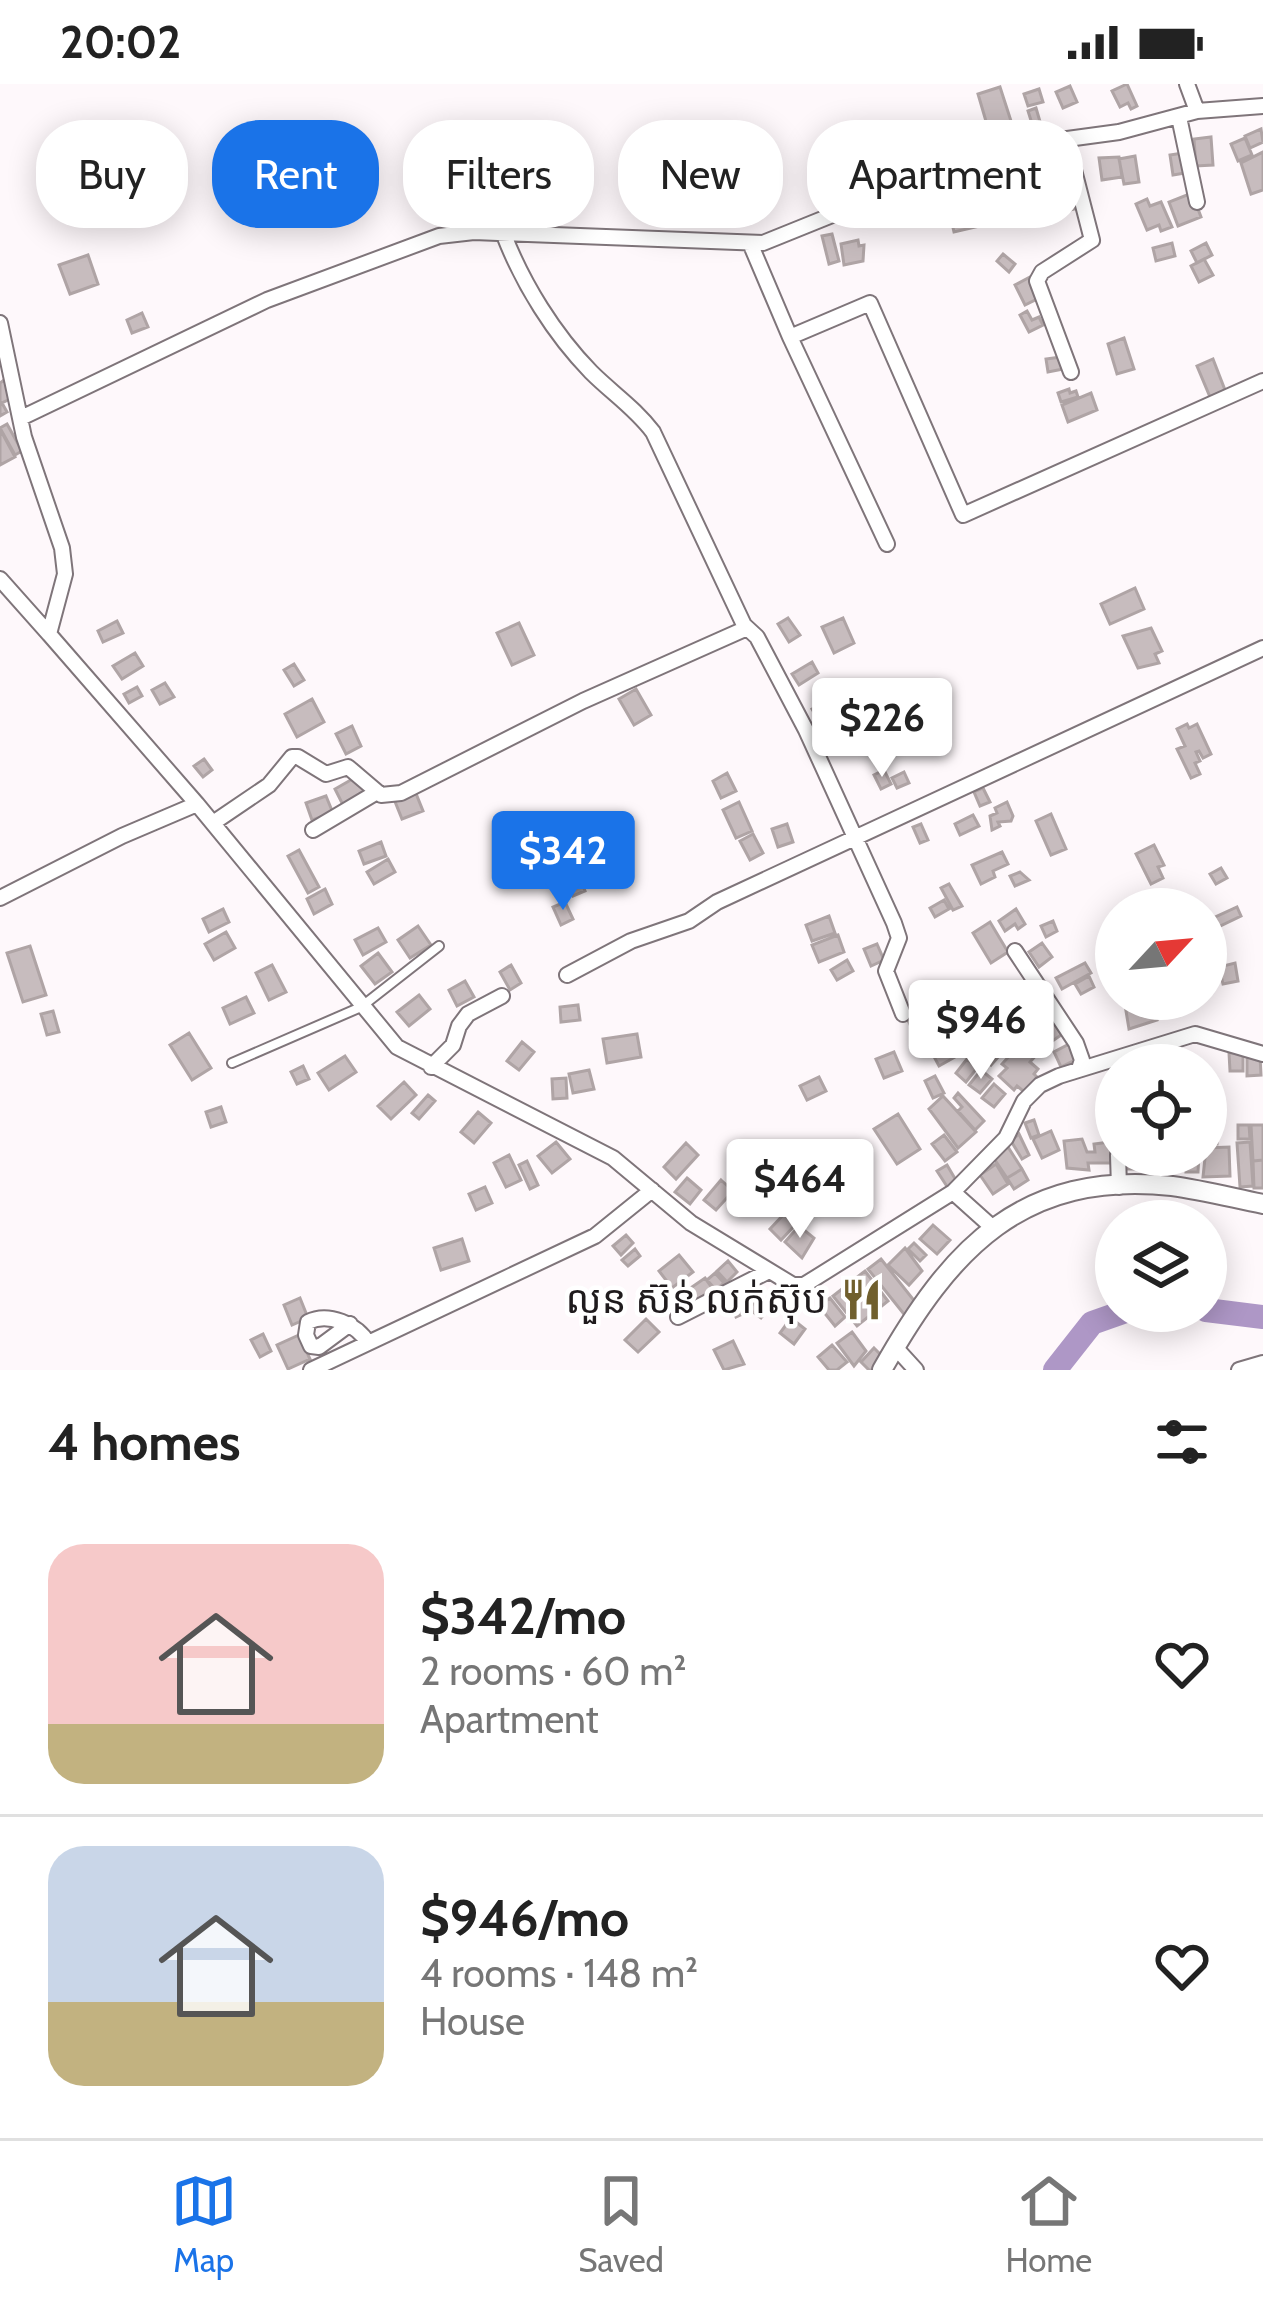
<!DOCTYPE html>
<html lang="en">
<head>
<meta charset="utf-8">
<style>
  body { margin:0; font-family:Cabin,"Noto Sans Khmer",sans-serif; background:#f2f2f2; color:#222; height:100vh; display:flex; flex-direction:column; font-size:45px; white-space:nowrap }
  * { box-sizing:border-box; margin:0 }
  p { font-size:39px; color:#767676 }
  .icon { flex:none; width:66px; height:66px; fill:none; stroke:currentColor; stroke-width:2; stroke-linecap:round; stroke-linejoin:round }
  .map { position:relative; height:1286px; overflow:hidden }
  .panel { display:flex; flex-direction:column; background:#fff; flex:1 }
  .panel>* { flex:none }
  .top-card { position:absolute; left:36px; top:36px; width:1191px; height:108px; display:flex; gap:24px }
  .needle { width:78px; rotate:64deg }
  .fabs { position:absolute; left:1095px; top:804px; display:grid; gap:24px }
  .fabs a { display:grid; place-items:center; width:132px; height:132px; border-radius:50%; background:#fff; box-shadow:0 6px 30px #0003; font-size:60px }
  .price { position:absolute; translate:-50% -102px; padding:0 27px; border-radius:12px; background:#fff; color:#222; font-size:39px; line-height:78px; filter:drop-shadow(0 3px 6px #0008) }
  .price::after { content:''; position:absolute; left:50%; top:72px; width:36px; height:27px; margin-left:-18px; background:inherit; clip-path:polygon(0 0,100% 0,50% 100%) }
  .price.on { background:#1a73e8; color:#fff }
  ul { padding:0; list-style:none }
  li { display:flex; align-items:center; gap:36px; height:300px; padding:0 48px }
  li+li { border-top:3px solid #e0e0e0 }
  li span { display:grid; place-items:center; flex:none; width:336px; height:240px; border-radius:36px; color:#555 }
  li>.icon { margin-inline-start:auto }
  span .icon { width:144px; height:144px; fill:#fffc; stroke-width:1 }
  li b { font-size:51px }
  h2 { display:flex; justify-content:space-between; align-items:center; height:144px; padding:0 48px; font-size:51px }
  .tag { padding:0 42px; border-radius:48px; background:#fff; box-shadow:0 6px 30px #0003; font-size:42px; line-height:108px }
  .tag.on { background:#1a73e8; color:#fff }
  .status { display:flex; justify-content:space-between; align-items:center; height:84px; padding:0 60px; background:#fff; direction:ltr }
  .status svg { height:33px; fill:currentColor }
  .dock { display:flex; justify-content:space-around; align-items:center; height:168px; border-top:3px solid #e0e0e0; background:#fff; font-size:33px; color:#767676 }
  .dock a { display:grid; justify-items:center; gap:6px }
  .dock .on { color:#1a73e8 }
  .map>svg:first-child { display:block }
</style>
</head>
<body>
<div class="status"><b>20:02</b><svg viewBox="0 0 49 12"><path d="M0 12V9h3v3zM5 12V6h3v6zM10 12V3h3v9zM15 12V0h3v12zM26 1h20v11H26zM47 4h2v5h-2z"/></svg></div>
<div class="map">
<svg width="1263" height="1286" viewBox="0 0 1263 1286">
  <rect width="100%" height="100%" fill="#fef8fb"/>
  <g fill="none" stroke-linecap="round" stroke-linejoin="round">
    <path stroke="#ae97c6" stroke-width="24" d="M1206,1226L1263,1233
      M1055,1286L1092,1239L1126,1227"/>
  </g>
  <path fill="#c7bcbe" stroke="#afa4a5" stroke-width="3" d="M1127,0L1137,22L1131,25L1128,19L1120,23L1112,7Z
    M1070,2L1077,18L1063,24L1056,8Z
    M1000,3L1011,37L988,44L978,10Z
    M1039,5L1043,18L1028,22L1024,10Z
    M1036,24L1041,41L1033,43L1028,27Z
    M1261,45L1263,58L1250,64L1245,52Z
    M1211,53L1213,81L1196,82L1194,55Z
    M1245,54L1252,71L1238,77L1231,60Z
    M849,65L859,82L845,90L835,72Z
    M1263,68V106L1251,110L1241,79Z
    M1183,69L1185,89L1173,91L1170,71Z
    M1064,70L1073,95L1052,103L1043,78Z
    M1135,72L1139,98L1124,100L1119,75Z
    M1119,73L1122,93L1102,96L1099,74Z
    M987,86L992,97L997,95L1006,114L999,117L1002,124L985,131L968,95Z
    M1075,108L1079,124L1062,128L1058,112Z
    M1192,109L1201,133L1178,142L1169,118Z
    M1147,115L1150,122L1161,118L1172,143L1161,147L1159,141L1147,146L1136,120Z
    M971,117L980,142L954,148L948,122Z
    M1047,118L1051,135L1034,138L1031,121Z
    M900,122L902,137L888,139L886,124Z
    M832,150L839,177L829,180L822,152Z
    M858,156L859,162L864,161L863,177L844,181L841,160Z
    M1172,159L1175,172L1156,177L1153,164Z
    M1206,159L1212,171L1197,179L1191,167Z
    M1003,170L1015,180L1009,188L997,177Z
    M88,171L98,200L70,210L59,181Z
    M1204,175L1213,191L1199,198L1191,182Z
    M1030,193L1041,213L1025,221L1015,201Z
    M1027,227L1032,236L1039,233L1043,241L1029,248L1020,231Z
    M142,229L148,243L132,249L127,236Z
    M1124,254L1134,285L1117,290L1108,260Z
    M1061,273L1063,285L1048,288L1046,275Z
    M1213,275L1225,306L1210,313L1197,282Z
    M4,296L14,313L2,319L7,328L0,332V299Z
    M1069,305L1070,309L1076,307L1078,313L1061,318L1058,309Z
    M1091,309L1097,326L1068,338L1062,321Z
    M7,340L22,367L15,371L0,344Z
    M0,345L15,373L0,381Z
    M1135,504L1144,525L1110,540L1101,520Z
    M788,534L800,551L789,558L778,540Z
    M843,534L854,559L834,569L822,543Z
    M117,537L123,549L103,558L98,547Z
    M519,539L534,571L512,581L497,549Z
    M1151,544L1162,567L1155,570L1159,579L1138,584L1123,552Z
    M135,569L143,582L122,595L113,582Z
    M812,578L818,589L799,601L792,590Z
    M294,580L304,596L294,602L284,586Z
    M165,599L174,613L160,620L152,606Z
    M137,603L142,612L129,619L124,610Z
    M636,605L651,631L634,641L619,615Z
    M312,615L324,638L297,653L285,630Z
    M874,617L881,633L869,638L862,622Z
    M823,619L829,629L818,635L812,625Z
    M1187,640L1189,644L1197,640L1211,670L1203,674L1199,667L1196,668L1200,677L1195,679L1200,690L1191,694L1177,665L1185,662L1177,645Z
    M352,642L361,662L346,670L336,650Z
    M204,675L212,686L203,693L194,682Z
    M884,686L891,700L881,705L874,691Z
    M904,688L909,699L897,704L892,694Z
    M727,689L736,707L721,714L713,697Z
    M356,693L365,708L343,721L335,705Z
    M983,704L990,718L980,722L974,708Z
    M415,707L423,727L402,735L394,715Z
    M326,712L333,729L312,736L306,719Z
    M739,718L752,747L736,754L723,726Z
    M1007,718L1013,732L1011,737L998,738L1000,742L992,746L990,732L997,729L995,724Z
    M1051,730L1066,765L1051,771L1036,737Z
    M973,731L979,742L960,751L955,740Z
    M787,740L793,758L778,763L772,745Z
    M921,740L928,756L920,759L913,743Z
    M753,750L763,769L750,776L740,757Z
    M381,758L386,772L364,780L359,767Z
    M1154,761L1164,781L1158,783L1163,794L1151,800L1136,770Z
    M299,766L319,803L308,809L288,772Z
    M1002,768L1008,780L993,787L995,793L981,800L972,781Z
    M388,775L395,788L374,800L367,788Z
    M1221,784L1227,794L1216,800L1210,790Z
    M1020,788L1029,796L1015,802L1010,792Z
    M579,792L585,807L573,812L567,797Z
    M949,800L962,822L953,826L941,804Z
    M325,805L332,820L314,830L307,815Z
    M944,816L949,825L935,833L930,824Z
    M565,818L573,835L561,841L553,823Z
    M1237,823L1241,832L1216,844L1211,835Z
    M223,825L229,838L209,848L203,835Z
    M1016,825L1025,840L1018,845L1015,840L1005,847L999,837Z
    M829,832L835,849L812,857L806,841Z
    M1053,837L1057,847L1046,853L1041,842Z
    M990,838L1008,868L991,879L973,849Z
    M418,842L431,861L410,874L398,856Z
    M378,844L386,858L363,871L355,856Z
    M226,848L235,864L214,876L205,860Z
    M838,851L844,868L819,878L812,861Z
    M1042,859L1052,873L1039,883L1029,868Z
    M877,860L884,876L871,882L864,865Z
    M30,862L46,911L23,918L7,869Z
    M378,869L392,888L375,900L361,882Z
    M847,876L853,887L837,896L831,886Z
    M1085,879L1091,889L1062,905L1056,894Z
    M1235,879L1238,897L1223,900L1219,883Z
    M272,881L286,908L269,916L256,889Z
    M511,881L521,899L510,906L500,888Z
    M1089,892L1094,903L1081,910L1075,900Z
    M465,897L474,913L457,922L449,906Z
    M419,911L430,925L409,942L397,928Z
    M1035,912L1049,925L1037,937L1023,924Z
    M246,913L254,929L230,940L223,924Z
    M1124,915L1151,918L1157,936L1129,945Z
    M1011,919L1020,928L1005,944L996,935Z
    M578,921L580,936L561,938L560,923Z
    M1023,926L1038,940L1029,949L1015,936Z
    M53,927L59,948L47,951L41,930Z
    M922,929L934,955L919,961L908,936Z
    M1057,937L1064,949L1051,958L1043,946Z
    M1014,940L1024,950L1012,961L1003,951Z
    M988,945L998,957L991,963L981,950Z
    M189,949L211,984L192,996L170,961Z
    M637,950L641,973L607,979L603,955Z
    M1024,956L1038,969L1030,978L1038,985L1034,990L1040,996L1027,1010L1017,1002L1014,1006L999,992L1007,984L1002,980Z
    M522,958L534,968L519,986L507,977Z
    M1071,959L1079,974L1061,983L1054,968Z
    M948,961L955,973L939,982L932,969Z
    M989,962L999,972L991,981L980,971Z
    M894,968L902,987L884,994L876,975Z
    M1243,968V987H1230L1229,969Z
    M345,972L356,988L329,1006L318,989Z
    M1247,972H1260L1261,991L1247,992Z
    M967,975L977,984L966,998L956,989Z
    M303,982L309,995L297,1000L291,988Z
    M589,986L594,1005L573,1009L569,990Z
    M981,986L992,995L980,1009L969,1001Z
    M935,992L944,1009L933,1014L925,997Z
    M819,993L826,1007L807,1016L800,1002Z
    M566,994L567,1014L553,1015L552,995Z
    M404,998L416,1011L391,1035L378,1022Z
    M994,1000L1005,1010L994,1023L982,1014Z
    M958,1009L984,1037L975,1046L958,1027L962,1023L954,1014Z
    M428,1011L435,1017L419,1035L412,1029Z
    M943,1012L976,1048L958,1064L929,1025Z
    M221,1023L226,1038L211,1043L206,1028Z
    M478,1028L491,1039L474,1059L461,1048Z
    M898,1030L920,1065L897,1080L874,1045Z
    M1034,1036L1039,1051L1031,1054L1025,1039Z
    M1206,1039L1218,1040L1217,1060H1206Z
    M1238,1041H1249L1250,1055H1238Z
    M1251,1041H1263V1076L1253,1077Z
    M1051,1047L1059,1066L1042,1074L1033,1055Z
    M1019,1050L1029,1071L1022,1075L1011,1057Z
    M944,1051L957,1068L945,1077L932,1060Z
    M1082,1055L1087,1068H1095L1094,1060L1110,1058L1111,1079H1088L1089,1086L1067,1084L1064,1057Z
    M556,1058L570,1075L552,1089L538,1072Z
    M1250,1058L1253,1102L1240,1103L1237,1059Z
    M686,1059L698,1071L676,1095L664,1083Z
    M1008,1063L1022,1085L1007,1094L993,1073Z
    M1229,1063L1230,1092L1203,1093L1206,1064Z
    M509,1071L521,1096L506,1103L494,1079Z
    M1123,1071H1137V1085H1123Z
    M1147,1071H1160L1161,1082L1148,1083Z
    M1187,1071H1199L1198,1088H1186Z
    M1263,1076V1104H1254L1253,1077Z
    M527,1077L538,1101L530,1105L519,1081Z
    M996,1080L1008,1100L993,1110L980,1091Z
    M947,1081L957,1098L948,1104L937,1087Z
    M1022,1085L1028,1096L1014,1105L1007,1094Z
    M687,1094L701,1106L690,1120L675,1108Z
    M721,1096L733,1107L716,1126L704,1116Z
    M485,1103L492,1119L476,1126L469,1110Z
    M751,1104L764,1116L751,1131L738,1120Z
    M787,1127L798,1138L781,1156L770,1145Z
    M933,1141L950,1156L937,1170L920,1155Z
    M799,1142L814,1154L802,1174L785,1158Z
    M626,1151L633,1159L621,1171L613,1162Z
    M462,1155L469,1177L441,1186L434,1164Z
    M914,1159L926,1171L920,1177L908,1165Z
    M905,1164L922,1187L909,1201L888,1181Z
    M635,1165L640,1172L628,1182L622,1176Z
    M679,1171L693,1188L672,1204L659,1187Z
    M881,1175L920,1224L907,1234L868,1185Z
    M728,1177L737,1188L727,1198L717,1187Z
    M865,1187L888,1217L857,1242L833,1212Z
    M715,1189L724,1199L716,1206L707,1196Z
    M705,1194L713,1205L697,1216L689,1205Z
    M760,1211L772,1220L761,1234L749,1225Z
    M300,1214L308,1234L292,1241L284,1221Z
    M830,1214L845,1233L835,1242L819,1222Z
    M741,1216L747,1228L736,1233L731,1221Z
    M791,1234L805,1245L794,1260L780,1249Z
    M646,1235L659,1248L638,1268L625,1256Z
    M852,1248L866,1267L854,1282L837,1259Z
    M263,1250L271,1267L260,1273L251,1256Z
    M299,1251L310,1275L288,1285L277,1261Z
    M733,1257L744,1280L724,1286L714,1266Z
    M832,1261L847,1278L837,1286H829L818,1273Z
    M874,1264L885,1275L874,1286H869L861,1278Z"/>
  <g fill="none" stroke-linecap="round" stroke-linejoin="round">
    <defs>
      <path id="service" d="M232,979L361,923L439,862"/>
      <path id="minor" d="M1187,0L1197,27
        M1179,33L1197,118
        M1066,55L1092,156L1042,188L1037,197L1071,288
        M504,151C523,200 554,250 591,288C612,309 635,324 653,348L744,541L757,553L806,646L894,839L899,854L886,887L903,930
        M750,159L790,253L870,219L963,431L1263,297
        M0,239L24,353L62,464L65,490L49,550L197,720L397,963L613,1074L691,1139L793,1201H804L953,1108L1006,1054L1024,1017L1040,1001L1059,992L1195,950L1263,970
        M790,253L887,460
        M21,334L267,216L439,152L474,148L763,159L976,73L1023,61L1119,48L1197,27L1263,22
        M0,495L49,550
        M213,739L269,701L292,673H298L326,690L348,683L381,711L401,709L583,617L747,544
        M313,746L377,708
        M0,814L122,752L197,720
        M1015,867L1076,959L1082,976L1079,985
        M567,891L631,857L689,837L717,818L1263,564
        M431,983L453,961L459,942L468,930L502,912
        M1118,1071L1119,1103
        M953,1108L992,1143
        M678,1233L769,1187
        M350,1240L319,1263L311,1262L306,1251L308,1238C328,1228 357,1240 368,1259
        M895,1263L916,1286
        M311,1286L595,1152L652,1106
        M1239,1286L1263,1279"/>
      <path id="tertiary" d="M882,1286C950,1165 1022,1086 1172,1102C1202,1106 1233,1114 1263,1120"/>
    </defs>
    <use href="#service" stroke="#7f757a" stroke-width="12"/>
    <use href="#minor" stroke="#7f757a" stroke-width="18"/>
    <use href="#tertiary" stroke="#7f757a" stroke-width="22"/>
    <use href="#service" stroke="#fff" stroke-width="8"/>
    <use href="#minor" stroke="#fff" stroke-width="14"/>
    <use href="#tertiary" stroke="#fff" stroke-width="18"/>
  </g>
  <defs>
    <symbol id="restaurant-bare" viewBox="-9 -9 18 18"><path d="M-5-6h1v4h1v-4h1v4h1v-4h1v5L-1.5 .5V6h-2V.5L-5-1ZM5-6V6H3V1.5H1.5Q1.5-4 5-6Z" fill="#705f2d" stroke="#fff" stroke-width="2.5" paint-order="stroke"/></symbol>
  </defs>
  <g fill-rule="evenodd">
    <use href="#restaurant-bare" x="832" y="1186" width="59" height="59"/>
  </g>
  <g text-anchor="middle" stroke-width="9" stroke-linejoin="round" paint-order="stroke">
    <g font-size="39" fill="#1f1b1d" stroke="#fff" text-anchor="end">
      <text x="827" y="1229">លួន ស៊ន់ លក់ស៊ុប</text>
    </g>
  </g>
</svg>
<div class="fabs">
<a><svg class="needle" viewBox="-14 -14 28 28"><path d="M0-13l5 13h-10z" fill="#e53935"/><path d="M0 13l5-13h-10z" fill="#767676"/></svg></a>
<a><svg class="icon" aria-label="locate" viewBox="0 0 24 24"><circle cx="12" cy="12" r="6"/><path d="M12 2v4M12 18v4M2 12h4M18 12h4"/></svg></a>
<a><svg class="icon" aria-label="layers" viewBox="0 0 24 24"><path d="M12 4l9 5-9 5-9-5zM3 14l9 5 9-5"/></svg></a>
</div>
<b class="price" style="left:882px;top:696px">$226</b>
<b class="price on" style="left:563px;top:829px">$342</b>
<b class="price" style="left:981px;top:998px">$946</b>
<b class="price" style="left:800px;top:1157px">$464</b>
<div class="top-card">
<a class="tag">Buy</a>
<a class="tag on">Rent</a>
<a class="tag">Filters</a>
<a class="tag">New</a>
<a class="tag">Apartment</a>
</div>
</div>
<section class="panel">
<h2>4 homes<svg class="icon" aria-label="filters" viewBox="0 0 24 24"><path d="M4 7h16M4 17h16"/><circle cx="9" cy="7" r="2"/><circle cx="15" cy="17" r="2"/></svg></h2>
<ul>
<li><span style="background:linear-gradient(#f6c9c9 75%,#c2b280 0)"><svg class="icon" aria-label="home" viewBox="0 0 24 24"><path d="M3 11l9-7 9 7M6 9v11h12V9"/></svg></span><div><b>$342/mo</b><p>2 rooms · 60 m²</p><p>Apartment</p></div><svg class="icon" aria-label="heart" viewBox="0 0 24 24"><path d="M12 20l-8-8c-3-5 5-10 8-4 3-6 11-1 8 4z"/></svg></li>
<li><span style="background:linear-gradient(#c9d6e8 65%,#c2b280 0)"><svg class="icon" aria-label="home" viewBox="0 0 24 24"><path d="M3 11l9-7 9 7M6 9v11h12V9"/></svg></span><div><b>$946/mo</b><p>4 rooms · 148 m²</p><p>House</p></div><svg class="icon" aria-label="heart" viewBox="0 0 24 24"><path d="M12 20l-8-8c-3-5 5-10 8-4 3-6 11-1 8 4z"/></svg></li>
</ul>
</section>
<nav class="dock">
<a class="on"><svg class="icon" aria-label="map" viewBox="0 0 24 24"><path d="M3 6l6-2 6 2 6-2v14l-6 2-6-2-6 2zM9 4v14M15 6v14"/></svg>Map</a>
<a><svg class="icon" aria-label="saved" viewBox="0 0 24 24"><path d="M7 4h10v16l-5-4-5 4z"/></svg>Saved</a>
<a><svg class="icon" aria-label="home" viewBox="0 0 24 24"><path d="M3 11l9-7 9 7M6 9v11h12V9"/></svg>Home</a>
</nav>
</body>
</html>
